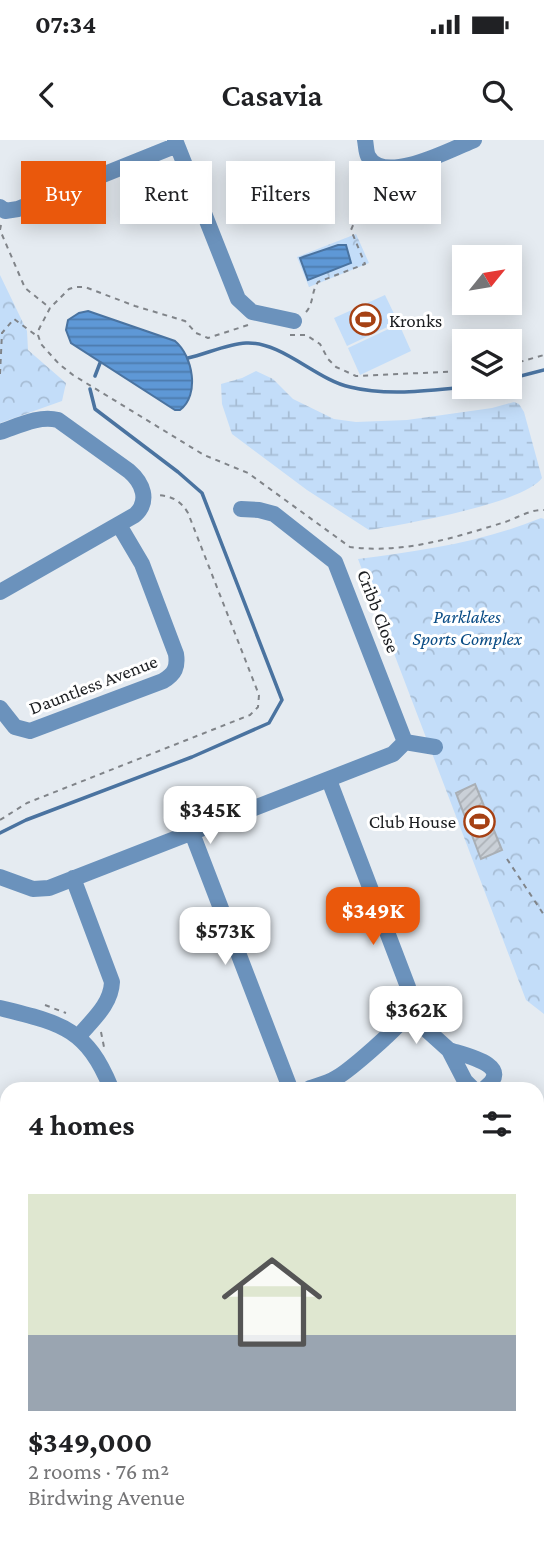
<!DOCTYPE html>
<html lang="en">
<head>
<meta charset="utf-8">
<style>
  body { margin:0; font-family:"Crimson Pro",serif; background:#f2f2f2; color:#202124; height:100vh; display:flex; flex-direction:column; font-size:26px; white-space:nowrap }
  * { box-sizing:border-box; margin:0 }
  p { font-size:23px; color:#757577 }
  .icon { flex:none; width:38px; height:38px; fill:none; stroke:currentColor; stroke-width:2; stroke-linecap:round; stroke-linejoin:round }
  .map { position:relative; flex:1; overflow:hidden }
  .sheet { position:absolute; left:0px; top:942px; width:544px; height:471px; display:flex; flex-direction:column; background:#fff; border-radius:21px 21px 0 0; box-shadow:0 4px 18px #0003 }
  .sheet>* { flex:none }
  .banner { position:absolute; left:21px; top:21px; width:502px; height:63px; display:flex; gap:14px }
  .needle { width:46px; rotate:60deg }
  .buttons { position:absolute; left:452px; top:105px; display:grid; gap:14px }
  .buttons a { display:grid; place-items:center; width:70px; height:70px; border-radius:0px; background:#fff; box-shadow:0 4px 18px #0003; font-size:35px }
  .price { position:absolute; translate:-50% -60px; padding:0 16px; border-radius:14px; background:#fff; color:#222; font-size:23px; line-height:46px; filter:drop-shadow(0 2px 4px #0008) }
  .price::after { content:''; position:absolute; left:50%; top:42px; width:21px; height:16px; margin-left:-10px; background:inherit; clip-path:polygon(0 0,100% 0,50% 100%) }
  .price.current { background:#ea580c; color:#fff }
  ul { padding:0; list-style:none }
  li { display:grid; align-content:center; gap:14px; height:371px; padding:0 28px }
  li+li { border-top:2px solid #e0e0e0 }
  li span { display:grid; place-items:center; height:217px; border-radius:0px; color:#555 }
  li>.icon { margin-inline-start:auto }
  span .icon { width:126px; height:126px; fill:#fffc; stroke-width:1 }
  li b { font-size:30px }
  h2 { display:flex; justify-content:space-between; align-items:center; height:84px; padding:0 28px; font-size:30px }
  .chip { padding:0 24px; border-radius:0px; background:#fff; box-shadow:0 4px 18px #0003; font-size:24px; line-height:63px }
  .chip.current { background:#ea580c; color:#fff }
  .status { display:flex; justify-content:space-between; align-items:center; height:49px; padding:0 35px; background:#fff; direction:ltr }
  .status svg { height:19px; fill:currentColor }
  header { display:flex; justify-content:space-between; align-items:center; height:91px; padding:0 28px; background:#fff; font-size:32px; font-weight:600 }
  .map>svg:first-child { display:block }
</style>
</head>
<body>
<div class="status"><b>07:34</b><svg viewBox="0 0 49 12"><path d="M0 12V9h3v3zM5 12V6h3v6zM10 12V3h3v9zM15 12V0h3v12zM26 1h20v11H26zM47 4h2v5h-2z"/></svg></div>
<header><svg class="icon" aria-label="back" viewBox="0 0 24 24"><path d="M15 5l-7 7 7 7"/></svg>Casavia<svg class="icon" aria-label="search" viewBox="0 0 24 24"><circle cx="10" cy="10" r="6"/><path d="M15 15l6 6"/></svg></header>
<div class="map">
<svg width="544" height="1411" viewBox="0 0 544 1411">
  <defs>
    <pattern id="wetland-marsh" width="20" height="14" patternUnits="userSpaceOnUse" patternTransform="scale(1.75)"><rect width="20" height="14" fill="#c3ddf9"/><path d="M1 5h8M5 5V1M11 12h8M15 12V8" fill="none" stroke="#a7bdd5"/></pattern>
    <pattern id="park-crowns" width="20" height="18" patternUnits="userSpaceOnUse" patternTransform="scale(1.75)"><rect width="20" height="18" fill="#c3ddf9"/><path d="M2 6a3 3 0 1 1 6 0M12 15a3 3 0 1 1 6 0" fill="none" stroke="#a7bdd5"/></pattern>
    <pattern id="water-rules" width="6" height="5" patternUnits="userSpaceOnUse" patternTransform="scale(1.75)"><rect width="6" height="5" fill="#5e98d6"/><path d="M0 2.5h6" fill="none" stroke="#4d7bad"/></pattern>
    <pattern id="building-hatch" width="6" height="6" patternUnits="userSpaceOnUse" patternTransform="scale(1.75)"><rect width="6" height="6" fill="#cad0d7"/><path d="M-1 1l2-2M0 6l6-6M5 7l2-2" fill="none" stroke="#adb2b8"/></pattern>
  </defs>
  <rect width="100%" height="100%" fill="#e5ebf1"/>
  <path fill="#c3ddf9" d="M385,155L398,182L347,206L334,178Z
    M399,184L411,211L360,235L348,208Z"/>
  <path fill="url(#wetland-marsh)" d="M256,231L273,239L293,259L334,279L356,282L407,280L492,268L514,262L519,264L524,272L542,338C525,363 402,385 369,390L307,350L232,294L222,264L221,244L242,238Z"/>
  <path fill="url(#park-crowns)" d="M356,94L369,123L309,147L297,117Z
    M0,135L27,191L28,210L66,243L62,261L0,283Z
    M541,378L544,379V874L526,860L358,419C421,411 482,402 541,378Z"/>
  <path fill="url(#water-rules)" stroke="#4a73a0" stroke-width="2" d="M338,105H346L351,123L308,140L300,118Z
    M88,171L175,201C193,216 200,255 180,270H175L71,203L66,190L68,180L79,173Z"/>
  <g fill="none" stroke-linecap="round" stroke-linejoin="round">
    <path stroke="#4a73a0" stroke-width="3.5" d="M188,218C206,214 227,204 246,203C281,201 317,240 350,247C386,256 427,251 464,247
      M95,236L100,223
      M509,239L544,230
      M0,693L26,680L192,617L269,583L282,560L202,353L178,332L95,269L90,249"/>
  </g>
  <path fill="url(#building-hatch)" stroke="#a9afb5" stroke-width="2" d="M475,644L502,710L481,719L456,653Z"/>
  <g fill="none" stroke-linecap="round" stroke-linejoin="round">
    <path stroke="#808489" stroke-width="2" stroke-dasharray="5 5" stroke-linecap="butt" d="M1,85L0,90L25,148L50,168
      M306,172C314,163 311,152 318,142L365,124L351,90L373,38
      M248,185L208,198L196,193L185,181L135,166L85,147H75L69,149L50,168L39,189L38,195L41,204L59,224L73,235L204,315L248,333L350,407C403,414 453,398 502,383C516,379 530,369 544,370
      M290,195H306L320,204L328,219L336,227L356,236L464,231
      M509,225L544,215
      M0,234L2,193L14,179L37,196
      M0,680L27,663L250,575L258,567L259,555L188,373C181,361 172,356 158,355
      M507,719L544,775
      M45,865L66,873
      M101,892L104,907"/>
    <path stroke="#6b92bc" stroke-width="16" d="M175,0L238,159L252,172L294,181
      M365,0C366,5 366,12 368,16C383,46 452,9 474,0
      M0,67L5,71L18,69L177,5
      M0,292C18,286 39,275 58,280L129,331C143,343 150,361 135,375L0,452
      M241,369L259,370L274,374L335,422L405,602
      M0,568L15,587L30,591L163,541C175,534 178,527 176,514L142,424L119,385
      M405,602L435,607
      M192,693L290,948
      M0,737L33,749L49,748L393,614L405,602
      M73,738L112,842C111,865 92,880 78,897
      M0,868C60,883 86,887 111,948
      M408,873L449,910L465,941L472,948
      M449,910C464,915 515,925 485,948
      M310,948C319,945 328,943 336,938C349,931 401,886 407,874C411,866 410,856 408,847L329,640
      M0,1036L7,1035
      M0,1307L7,1302"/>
    <path stroke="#1b4772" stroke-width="18" d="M537,1004L544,999
      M107,1405L108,1411"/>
  </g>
  <defs>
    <symbol id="stadium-ring" viewBox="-11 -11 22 22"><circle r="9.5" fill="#fff" stroke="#a64114" stroke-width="1.5"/><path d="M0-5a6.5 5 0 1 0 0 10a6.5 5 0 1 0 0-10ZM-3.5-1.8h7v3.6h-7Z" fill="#a64114"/></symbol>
  </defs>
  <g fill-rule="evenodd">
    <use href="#stadium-ring" x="348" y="162" width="35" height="35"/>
    <use href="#stadium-ring" x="462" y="664" width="35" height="35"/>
  </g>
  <g text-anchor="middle" stroke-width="6" stroke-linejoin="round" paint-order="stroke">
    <g font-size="19" fill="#1c1e21" stroke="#fff" text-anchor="start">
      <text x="389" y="187">Kronks</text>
      <text x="456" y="688" text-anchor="end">Club House</text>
    </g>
    <g font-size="19" fill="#1c1e21" stroke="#fff">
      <text transform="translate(379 471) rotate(69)" y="7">Cribb Close</text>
      <text transform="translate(93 544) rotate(-21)" y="7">Dauntless Avenue</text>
    </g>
    <g font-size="19" font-style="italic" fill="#0a4c85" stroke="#fff">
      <text x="467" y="483">Parklakes<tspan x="467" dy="22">Sports Complex</tspan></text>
    </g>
  </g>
</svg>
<div class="buttons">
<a><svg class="needle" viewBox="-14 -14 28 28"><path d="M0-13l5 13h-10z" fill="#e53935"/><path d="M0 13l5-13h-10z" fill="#757577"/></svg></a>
<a><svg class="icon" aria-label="layers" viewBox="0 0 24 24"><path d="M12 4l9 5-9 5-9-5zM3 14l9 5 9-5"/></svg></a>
</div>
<b class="price" style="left:210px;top:706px">$345K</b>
<b class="price current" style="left:373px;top:807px">$349K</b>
<b class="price" style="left:225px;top:827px">$573K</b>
<b class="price" style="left:416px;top:906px">$362K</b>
<div class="banner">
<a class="chip current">Buy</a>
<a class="chip">Rent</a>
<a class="chip">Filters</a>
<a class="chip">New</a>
</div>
<section class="sheet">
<h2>4 homes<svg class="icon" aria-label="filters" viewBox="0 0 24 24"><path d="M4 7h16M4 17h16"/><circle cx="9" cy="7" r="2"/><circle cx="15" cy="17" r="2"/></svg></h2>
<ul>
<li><span style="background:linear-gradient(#dfe7d0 65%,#9aa5b1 0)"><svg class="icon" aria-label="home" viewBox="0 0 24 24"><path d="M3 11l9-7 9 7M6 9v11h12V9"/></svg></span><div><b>$349,000</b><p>2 rooms · 76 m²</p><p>Birdwing Avenue</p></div></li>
</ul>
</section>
</div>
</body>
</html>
